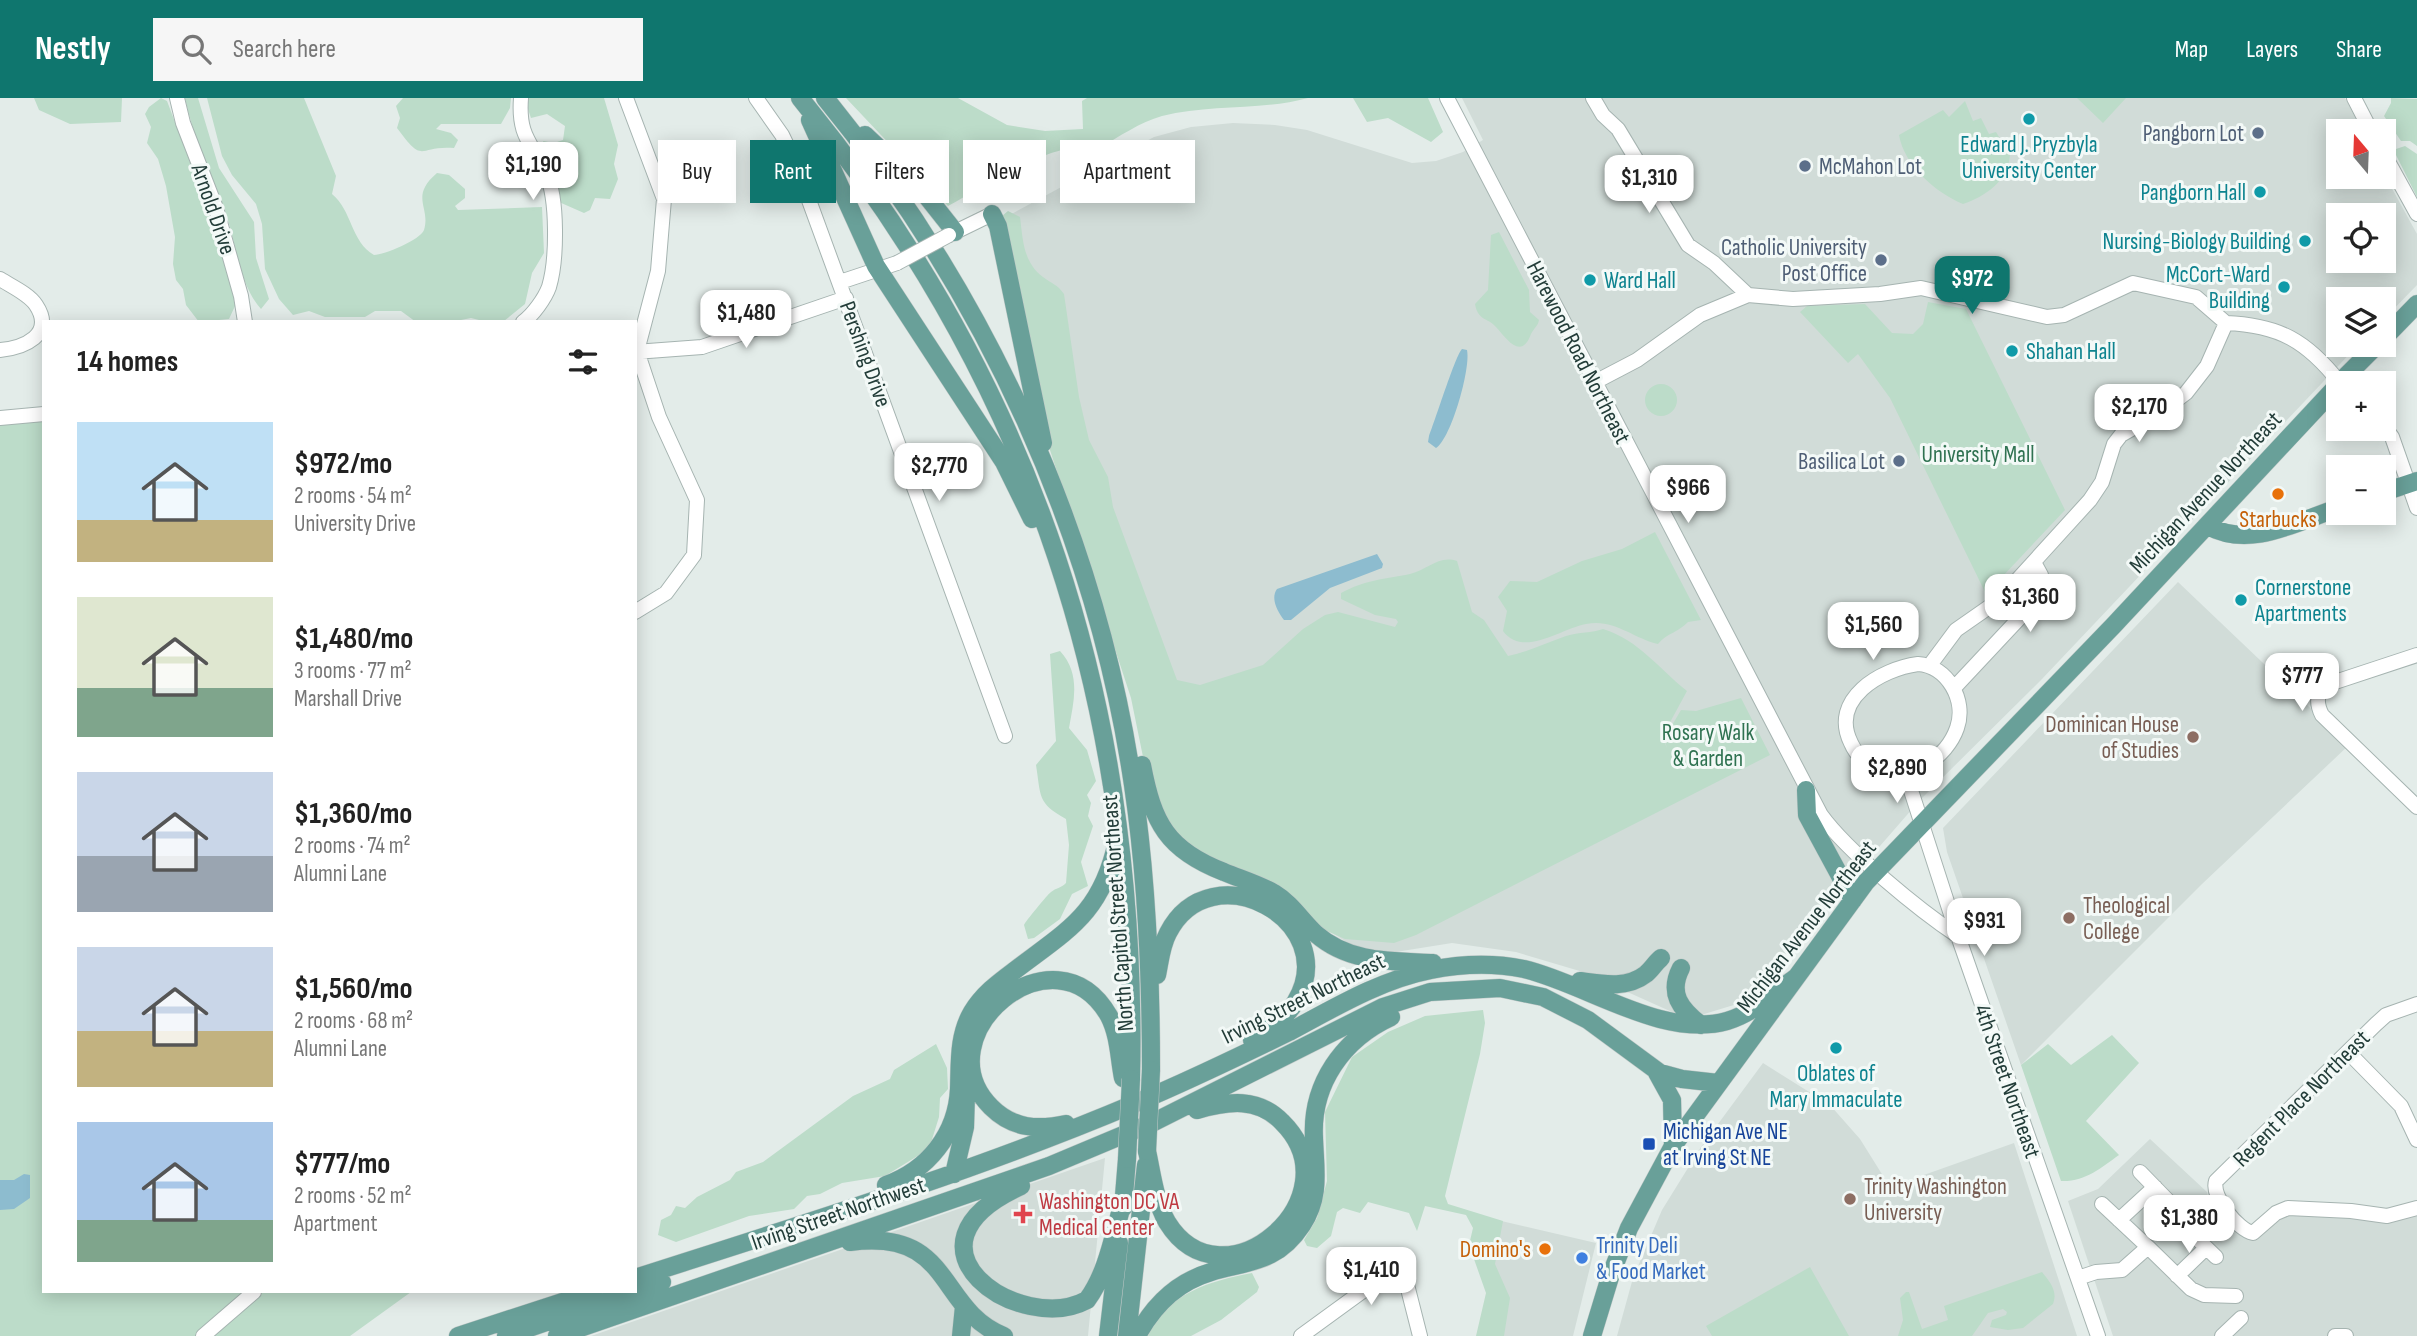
<!DOCTYPE html>
<html lang="en">
<head>
<meta charset="utf-8">
<style>
  body { margin:0; font-family:"Sofia Sans Condensed",sans-serif; background:#f6f6f6; color:#222; height:100vh; display:flex; flex-direction:column; font-size:26px; white-space:nowrap }
  * { box-sizing:border-box; margin:0 }
  p { font-size:23px; color:#767676 }
  .icon { flex:none; width:38px; height:38px; fill:none; stroke:currentColor; stroke-width:2; stroke-linecap:round; stroke-linejoin:round }
  .map { position:relative; flex:1; overflow:hidden }
  .drawer { position:absolute; left:42px; top:222px; width:595px; height:973px; display:flex; flex-direction:column; background:#fff; border-radius:0px; box-shadow:0 4px 18px #0003 }
  .drawer>* { flex:none }
  .guide { position:absolute; left:658px; top:42px; width:665px; height:63px; display:flex; gap:14px }
  .needle { width:46px; rotate:341deg }
  .tools { position:absolute; left:2326px; top:21px; display:grid; gap:14px }
  .tools a { display:grid; place-items:center; width:70px; height:70px; border-radius:0px; background:#fff; box-shadow:0 4px 18px #0003; font-size:35px }
  .price { position:absolute; translate:-50% -60px; padding:0 16px; border-radius:14px; background:#fff; color:#222; font-size:23px; line-height:46px; filter:drop-shadow(0 2px 4px #0008) }
  .price::after { content:''; position:absolute; left:50%; top:42px; width:21px; height:16px; margin-left:-10px; background:inherit; clip-path:polygon(0 0,100% 0,50% 100%) }
  .price.on { background:#0f766e; color:#fff }
  ul { padding:0; list-style:none }
  li { display:flex; align-items:center; gap:21px; height:175px; padding:0 35px }
  li span { display:grid; place-items:center; flex:none; width:196px; height:140px; border-radius:0px; color:#555 }
  li>.icon { margin-inline-start:auto }
  span .icon { width:84px; height:84px; fill:#fffc; stroke-width:1 }
  li b { font-size:30px }
  h2 { display:flex; justify-content:space-between; align-items:center; height:84px; padding:0 35px; font-size:30px }
  .tag { padding:0 24px; border-radius:0px; background:#fff; box-shadow:0 4px 18px #0003; font-size:24px; line-height:63px }
  .tag.on { background:#0f766e; color:#fff }
  header { display:flex; align-items:center; gap:42px; box-sizing:border-box; height:98px; padding:0 35px; background:#0f766e; color:#fff }
  header strong { font-size:33px }
  nav { display:flex; gap:38px; margin-inline-start:auto; font-size:24px }
  .search { width:490px; height:63px; background:#f6f6f6; display:flex; align-items:center; gap:18px; box-sizing:border-box; padding:0 24px; border-radius:0px; color:#767676; font-size:26px }
  .map>svg:first-child { display:block }
</style>
</head>
<body>
<header>
<strong>Nestly</strong>
<div class="search"><svg class="icon" aria-label="search" viewBox="0 0 24 24"><circle cx="10" cy="10" r="6"/><path d="M15 15l6 6"/></svg>Search here</div>
<nav><a>Map</a><a>Layers</a><a>Share</a></nav>
</header>
<div class="map">
<svg width="2417" height="1238" viewBox="0 0 2417 1238">
  <rect width="100%" height="100%" fill="#e3ece9"/>
  <path fill="#d1dcd8" fill-rule="evenodd" d="M1462,0H2345L2362,33H2338V79H2384V76L2417,136V187L2384,221V201H2338V247H2358L2042,581L1920,702L1779,864L1759,892L1737,906L1701,917L1672,914L1583,874L1516,854L1452,845L1383,856L1356,850L1225,767L1006,119L1154,39L1191,29L1233,25L1275,27L1307,32L1412,65L1436,63L1463,54L1483,42ZM2338,117H2384V163H2338Z
    M2178,484L2349,647L2202,786L2021,967L1947,754L1943,730Z
    M1763,965L1830,1007L1860,1041L1890,1089L2014,1045L2077,1238H1617L1633,1180L1662,1112L1701,1049Z
    M2150,1041L2207,1094L2209,1104L2230,1126L2242,1138L2254,1142L2282,1120L2297,1114L2357,1118L2391,1125L2417,1117V1238H2113L2068,1103L2098,1091Z
    M1105,1060L1088,1238H591L785,1171Z
    M1480,1118L1596,1145L1573,1238H1495Z"/>
  <path fill="#bcdcc9" d="M34,0H122L121,24L70,26L39,12Z
    M161,0L167,3L219,141L235,201V208L229,221L199,224L186,207L183,191L176,182L173,166L175,139L166,88L158,61L147,45L151,29L145,16L149,9Z
    M185,0H198L219,70L254,124L256,160L269,201L261,211C239,187 236,143 225,113C212,75 193,40 185,0Z
    M207,0H304L336,78L332,96C352,112 351,144 374,157C384,157 420,142 424,132C431,109 409,99 437,75L449,77L465,91V100L455,108L458,112L542,109L544,155L532,175L525,206L504,223L487,224L471,220L451,224H416L401,213H375L365,219H325L309,213L293,217L279,201L265,171L262,126L256,106L232,77L222,58Z
    M403,0H511L510,10L501,26H441L436,31L451,35L458,42L454,50C417,47 425,68 397,30L400,20L396,8Z
    M529,0H604L618,47L614,66L618,81L610,101L595,100L590,112L584,115L559,104L556,71L543,43L554,45L563,42L565,28L547,16L531,20L527,8Z
    M846,0H958L1007,27L1045,33L1083,31L1082,3L1087,0H1308C1261,13 1210,6 1162,18C1140,24 1119,39 1099,50C1057,39 985,88 948,108Z
    M1353,0H1428L1443,34L1431,44L1388,20L1367,24Z
    M2077,0H2126L2103,25Z
    M2391,0L2417,1V48L2410,43H2401L2384,18L2391,5Z
    M1965,3L1973,23L1981,20L1989,36L1996,34L2010,57C2008,83 1986,98 1963,106C1936,95 1904,67 1899,37L1943,12L1949,19Z
    M2405,48L2417,56V99L2395,55L2396,51Z
    M1008,113L1020,119C1023,142 1023,164 1043,179C1052,186 1057,186 1064,196L1079,299L1089,342L1108,379L1113,409L1177,582L1200,587L1263,567L1303,531L1325,517L1338,514L1395,529L1398,524L1396,521L1375,517L1341,501V495C1365,482 1385,481 1410,476C1428,472 1438,457 1457,463L1472,514L1484,522L1508,558C1528,554 1546,545 1566,538C1579,534 1592,535 1603,531C1639,542 1659,571 1687,593L1662,639L1667,650L1664,641L1681,612L1696,613L1741,600L1770,657L1416,837L1394,845L1345,841L1318,829L1232,772L1178,743L1150,693L1131,600L1048,346L1002,118Z
    M1499,134L1529,192L1530,214L1539,222C1538,228 1534,230 1531,236C1521,263 1507,241 1496,229C1487,219 1478,223 1475,206L1488,192L1491,137Z
    M1928,204L1966,211L2065,412L1986,496L1890,300L1858,256L1848,265L1800,214L1807,208L1865,206L1892,235L1913,236L1923,226Z
    M1645 302a16 16 0 1 1 32 0a16 16 0 1 1-32 0Z
    M44,322V1194H411L350,1238H0V326Z
    M1655,434L1701,522L1688,524C1679,534 1667,535 1658,546C1633,540 1613,520 1586,526C1560,531 1523,560 1503,533L1507,513L1498,499L1510,483L1537,484L1582,463L1622,451Z
    M1060,553C1081,576 1074,602 1069,630L1087,652L1096,683L1087,697L1091,705L1088,718L1093,728L1081,764L1088,788L1072,796L1060,821L1034,840L1028,841L1024,827C1025,824 1048,796 1051,794C1056,790 1061,790 1066,785L1069,747L1066,721C1037,705 1041,698 1036,667L1056,643L1050,556Z
    M1483,912L1485,925L1480,956L1445,1098L1448,1106L1503,1123L1495,1166L1510,1200L1504,1238H1476L1486,1195L1469,1147L1473,1130L1466,1117L1425,1108L1417,1133L1409,1115L1368,1104L1360,1115L1343,1110L1337,1114L1331,1138L1317,1150L1307,1148L1304,1142L1317,1120L1327,1083L1325,1014L1352,959L1388,934L1425,918Z
    M2112,937L2139,965L2086,1023L2119,1057C2101,1070 2085,1084 2061,1083L2021,967L2048,946L2071,967Z
    M936,946L947,970L948,991L940,1000L939,1019L929,1051L885,1078L842,1085L820,1096L807,1098L794,1111L749,1118L676,1144L658,1137L661,1122L671,1117L676,1108L685,1110L697,1099L730,1082L736,1074L763,1064L853,998L890,981L894,972Z
    M1810,1169L1849,1238H1712L1706,1228Z
    M2042,1174C2050,1184 2058,1193 2053,1206L2023,1230L2008,1232L1990,1229L1992,1222L2006,1217L2007,1214L2003,1211L1988,1215L1972,1238H1898L1903,1222L1900,1200L1906,1194H1909L1922,1231L1948,1222L1944,1208Z
    M1252,1175L1259,1189L1257,1194L1221,1222L1191,1238H1148C1167,1195 1210,1183 1252,1175Z"/>
  <path fill="#8dbccf" d="M1462,251L1467,252C1471,270 1451,341 1436,350L1428,344L1429,338C1435,323 1456,256 1462,251Z
    M1377,456L1383,466L1382,470L1330,490L1291,522H1284C1278,514 1270,501 1277,491Z
    M24,1076L30,1077V1100L14,1111L0,1112V1082H14Z"/>
  <g fill="none" stroke-linecap="round" stroke-linejoin="round">
    <defs>
      <path id="minor" d="M177,0L183,25L216,110L241,198L245,224
        M521,0C518,38 531,44 546,75C558,101 557,162 549,189C545,200 533,217 523,224
        M626,0L664,101L658,173L637,253L659,319L697,402L694,457L666,495L635,514
        M756,0L782,37L795,64L1005,638
        M1447,0L1821,717C1848,754 1919,812 1958,838
        M1593,0L1603,17L1618,31L1688,147L1714,165L1748,197
        M2354,0L2371,33
        M2384,56L2417,116
        M949,137L992,116
        M0,181C11,188 29,196 36,207C56,237 23,250 0,252
        M840,184L897,165
        M635,254L702,249L846,200
        M1595,284L1637,262L1700,217L1748,197L1793,201L1880,196L1921,190L2047,219L2064,217L2133,185L2196,199L2226,225C2279,227 2307,243 2340,285
        M0,320L44,316
        M2384,328L2392,339L2417,410
        M2417,557L2326,587C2316,596 2316,605 2322,617L2417,709
        M1918,566C1947,568 1967,602 1957,630C1947,659 1911,684 1881,673C1867,667 1857,659 1851,645C1829,601 1881,571 1918,566Z
        M1930,567L1956,532L1999,502L2090,402L2102,384L2114,346L2121,337L2161,314L2186,295L2207,268L2226,225
        M1954,590L2041,497V477L2035,466
        M1906,677L1958,838L2098,1238
        M2417,906L2386,917L2376,926L2216,1083C2211,1099 2238,1132 2253,1135L2276,1115L2288,1110L2351,1113L2387,1118L2417,1110
        M2348,954L2401,1008L2417,1042
        M2140,1074L2176,1111
        M2102,1106L2148,1149
        M2119,1122L2155,1089
        M2186,1130L2216,1159
        M2177,1178L2206,1150
        M2078,1180L2096,1174L2122,1172L2148,1149L2191,1191L2204,1197L2236,1198
        M203,1238L254,1194
        M1301,1238L1397,1168L1404,1175L1420,1238
        M2222,1238L2241,1220
        M2335,1238H2346"/>
      <path id="major" d="M800,0C1035,287 1139,611 1131,981
        M825,0C986,196 1096,436 1133,687C1147,781 1151,876 1151,972
        M810,22L876,168L1004,364L1032,421
        M865,37L917,86L955,134
        M992,116L998,128L1043,345
        M2384,240L2417,206
        M2339,285L2377,247
        M2384,394L2417,383
        M2208,428C2250,451 2296,424 2338,410
        M1142,667C1153,725 1167,752 1224,774C1241,781 1258,786 1274,795C1292,806 1301,822 1316,836C1349,865 1391,863 1433,865
        M1806,692L1807,717L1853,802
        M1681,870C1668,895 1680,911 1701,927
        M1157,877C1160,863 1161,848 1168,835C1211,751 1343,823 1296,903C1286,921 1268,930 1252,942
        M1580,883C1602,886 1627,891 1646,876C1652,871 1655,865 1661,860
        M1656,973L1672,1002L1673,1048
        M1066,1026C1038,1032 1013,1031 991,1009C920,938 1055,823 1109,918C1119,937 1119,960 1123,980
        M1147,1053C1152,1076 1155,1103 1167,1124C1223,1215 1358,1099 1282,1024C1258,999 1228,1003 1197,1012
        M954,1076L965,1029L966,995
        M886,1087C928,1072 957,1036 959,991C960,964 958,938 972,914C983,896 998,885 1014,873C1069,831 1101,816 1117,744
        M1021,1088C887,1149 1021,1238 1087,1202C1108,1174 1114,1133 1124,1101
        M1123,1110L1127,1061
        M850,1144C954,1130 936,1211 1004,1238
        M635,1180C803,1126 973,1074 1136,1005C1188,983 1238,959 1289,934C1334,910 1380,882 1431,872C1461,866 1494,865 1524,871C1587,886 1662,941 1727,923C1752,916 1774,895 1795,880
        M635,1193L662,1184
        M458,1238L593,1194
        M506,1238L633,1194
        M557,1238L1049,1068L1154,1024L1383,909L1430,894L1500,890L1543,899L1588,922L1660,975L1682,981L1718,985
        M961,1238L964,1208
        M1108,1238L1119,1145
        M1127,1238L1146,1067
        M1137,1238C1153,1208 1177,1184 1211,1174C1249,1163 1277,1165 1302,1127C1321,1098 1315,1072 1314,1040C1311,986 1343,941 1391,919
        M1592,1238L1610,1179L1629,1130L1673,1048L1866,784L2113,528L2338,287"/>
    </defs>
    <use href="#minor" stroke="#a6b4b1" stroke-width="16"/>
    <use href="#major" stroke="#c1c9c8" stroke-width="19"/>
    <use href="#minor" stroke="#fff" stroke-width="14"/>
    <use href="#major" stroke="#69a099" stroke-width="18"/>
    <defs>
      <path id="minor-bridge" d="M897,165L949,137"/>
      <path id="major-bridge" d="M1147,1053L1151,972
        M1127,1061L1131,981"/>
    </defs>
    <use href="#minor-bridge" stroke="#a6b4b1" stroke-width="16" stroke-linecap="butt"/>
    <use href="#major-bridge" stroke="#c1c9c8" stroke-width="19" stroke-linecap="butt"/>
    <use href="#minor-bridge" stroke="#fff" stroke-width="14"/>
    <use href="#major-bridge" stroke="#69a099" stroke-width="18"/>
  </g>
  <g fill="#0f9aa8" stroke="#f3f9f7" stroke-width="2.5">
    <circle cx="2029" cy="21" r="7"/>
    <circle cx="2260" cy="94" r="7"/>
    <circle cx="2305" cy="143" r="7"/>
    <circle cx="1590" cy="182" r="7"/>
    <circle cx="2284" cy="189" r="7"/>
    <circle cx="2012" cy="253" r="7"/>
    <circle cx="2241" cy="502" r="7"/>
    <circle cx="1836" cy="950" r="7"/>
  </g>
  <g fill="#5c6f8a" stroke="#f3f9f7" stroke-width="2.5">
    <circle cx="2258" cy="35" r="7"/>
    <circle cx="1805" cy="68" r="7"/>
    <circle cx="1881" cy="162" r="7"/>
    <circle cx="1899" cy="363" r="7"/>
  </g>
  <g fill="#e8710a" stroke="#f3f9f7" stroke-width="2.5">
    <circle cx="2278" cy="396" r="7"/>
    <circle cx="1545" cy="1151" r="7"/>
  </g>
  <g fill="#8d6e63" stroke="#f3f9f7" stroke-width="2.5">
    <circle cx="2193" cy="639" r="7"/>
    <circle cx="2069" cy="820" r="7"/>
    <circle cx="1850" cy="1101" r="7"/>
  </g>
  <rect fill="#1a4fb4" stroke="#f3f9f7" stroke-width="2.5" x="1642" y="1039" width="14" height="14" rx="3.5"/>
  <path fill="#e0444e" stroke="#f3f9f7" stroke-width="2.5" d="M1019.5 1105.5h7v7h7v7h-7v7h-7v-7h-7v-7h7z"/>
  <circle fill="#3f7fe0" stroke="#f3f9f7" stroke-width="2.5" cx="1582" cy="1160" r="7"/>
  <g text-anchor="middle" stroke-width="6" stroke-linejoin="round" paint-order="stroke">
    <g font-size="23" fill="#4e5e75" stroke="#f3f9f7" text-anchor="end">
      <text x="2244" y="43">Pangborn Lot</text>
      <text x="1819" y="76" text-anchor="start">McMahon Lot</text>
      <text x="1867" y="157">Catholic University<tspan x="1867" dy="26">Post Office</tspan></text>
      <text x="1885" y="371">Basilica Lot</text>
    </g>
    <g font-size="23" fill="#0d838f" stroke="#f3f9f7" text-anchor="end">
      <text x="2029" y="54" text-anchor="middle">Edward J. Pryzbyla<tspan x="2029" dy="26">University Center</tspan></text>
      <text x="2246" y="102">Pangborn Hall</text>
      <text x="2291" y="151">Nursing-Biology Building</text>
      <text x="2270" y="184">McCort-Ward<tspan x="2270" dy="26">Building</tspan></text>
      <text x="1604" y="190" text-anchor="start">Ward Hall</text>
      <text x="2026" y="261" text-anchor="start">Shahan Hall</text>
      <text x="2255" y="497" text-anchor="start">Cornerstone<tspan x="2255" dy="26">Apartments</tspan></text>
      <text x="1836" y="983" text-anchor="middle">Oblates of<tspan x="1836" dy="26">Mary Immaculate</tspan></text>
    </g>
    <g font-size="23" fill="#233d39" stroke="#f3f9f7">
      <text transform="translate(214 111) rotate(71)" y="8">Arnold Drive</text>
      <text transform="translate(1579 254) rotate(63)" y="8">Harewood Road Northeast</text>
      <text transform="translate(866 256) rotate(70)" y="8">Pershing Drive</text>
      <text transform="translate(2205 394) rotate(-47)" y="8">Michigan Avenue Northeast</text>
      <text transform="translate(1117 815) rotate(-94)" y="8">North Capitol Street Northeast</text>
      <text transform="translate(1806 828) rotate(-52)" y="8">Michigan Avenue Northeast</text>
      <text transform="translate(1303 900) rotate(-26)" y="8">Irving Street Northeast</text>
      <text transform="translate(2008 983) rotate(71)" y="8">4th Street Northeast</text>
      <text transform="translate(2301 1000) rotate(-45)" y="8">Regent Place Northeast</text>
      <text transform="translate(838 1115) rotate(-19)" y="8">Irving Street Northwest</text>
    </g>
    <g font-size="23" fill="#2f7251" stroke="#f3f9f7">
      <text x="1978" y="364">University Mall</text>
      <text x="1708" y="642">Rosary Walk<tspan x="1708" dy="26">&amp; Garden</tspan></text>
    </g>
    <g font-size="23" fill="#c56008" stroke="#f3f9f7">
      <text x="2278" y="429">Starbucks</text>
      <text x="1531" y="1159" text-anchor="end">Domino's</text>
    </g>
    <g font-size="23" fill="#785e54" stroke="#f3f9f7" text-anchor="start">
      <text x="2179" y="634" text-anchor="end">Dominican House<tspan x="2179" dy="26">of Studies</tspan></text>
      <text x="2083" y="815">Theological<tspan x="2083" dy="26">College</tspan></text>
      <text x="1864" y="1096">Trinity Washington<tspan x="1864" dy="26">University</tspan></text>
    </g>
    <g font-size="23" fill="#164399" stroke="#f3f9f7" text-anchor="start">
      <text x="1663" y="1041">Michigan Ave NE<tspan x="1663" dy="26">at Irving St NE</tspan></text>
    </g>
    <g font-size="23" fill="#be3a42" stroke="#f3f9f7" text-anchor="start">
      <text x="1039" y="1111">Washington DC VA<tspan x="1039" dy="26">Medical Center</tspan></text>
    </g>
    <g font-size="23" fill="#366cbe" stroke="#f3f9f7" text-anchor="start">
      <text x="1596" y="1155">Trinity Deli<tspan x="1596" dy="26">&amp; Food Market</tspan></text>
    </g>
  </g>
</svg>
<div class="tools">
<a><svg class="needle" viewBox="-14 -14 28 28"><path d="M0-13l5 13h-10z" fill="#e53935"/><path d="M0 13l5-13h-10z" fill="#767676"/></svg></a>
<a><svg class="icon" aria-label="locate" viewBox="0 0 24 24"><circle cx="12" cy="12" r="6"/><path d="M12 2v4M12 18v4M2 12h4M18 12h4"/></svg></a>
<a><svg class="icon" aria-label="layers" viewBox="0 0 24 24"><path d="M12 4l9 5-9 5-9-5zM3 14l9 5 9-5"/></svg></a>
<a>+</a>
<a>−</a>
</div>
<b class="price" style="left:533px;top:104px">$1,190</b>
<b class="price" style="left:1649px;top:117px">$1,310</b>
<b class="price on" style="left:1972px;top:218px">$972</b>
<b class="price" style="left:746px;top:252px">$1,480</b>
<b class="price" style="left:2139px;top:346px">$2,170</b>
<b class="price" style="left:939px;top:405px">$2,770</b>
<b class="price" style="left:1688px;top:427px">$966</b>
<b class="price" style="left:2030px;top:536px">$1,360</b>
<b class="price" style="left:1873px;top:564px">$1,560</b>
<b class="price" style="left:2302px;top:615px">$777</b>
<b class="price" style="left:1897px;top:707px">$2,890</b>
<b class="price" style="left:1984px;top:860px">$931</b>
<b class="price" style="left:2189px;top:1157px">$1,380</b>
<b class="price" style="left:1371px;top:1209px">$1,410</b>
<div class="guide">
<a class="tag">Buy</a>
<a class="tag on">Rent</a>
<a class="tag">Filters</a>
<a class="tag">New</a>
<a class="tag">Apartment</a>
</div>
<section class="drawer">
<h2>14 homes<svg class="icon" aria-label="filters" viewBox="0 0 24 24"><path d="M4 7h16M4 17h16"/><circle cx="9" cy="7" r="2"/><circle cx="15" cy="17" r="2"/></svg></h2>
<ul>
<li><span style="background:linear-gradient(#bfe0f5 70%,#c2b280 0)"><svg class="icon" aria-label="home" viewBox="0 0 24 24"><path d="M3 11l9-7 9 7M6 9v11h12V9"/></svg></span><div><b>$972/mo</b><p>2 rooms · 54 m²</p><p>University Drive</p></div></li>
<li><span style="background:linear-gradient(#dfe7d0 65%,#7fa58c 0)"><svg class="icon" aria-label="home" viewBox="0 0 24 24"><path d="M3 11l9-7 9 7M6 9v11h12V9"/></svg></span><div><b>$1,480/mo</b><p>3 rooms · 77 m²</p><p>Marshall Drive</p></div></li>
<li><span style="background:linear-gradient(#c9d6e8 60%,#9aa5b1 0)"><svg class="icon" aria-label="home" viewBox="0 0 24 24"><path d="M3 11l9-7 9 7M6 9v11h12V9"/></svg></span><div><b>$1,360/mo</b><p>2 rooms · 74 m²</p><p>Alumni Lane</p></div></li>
<li><span style="background:linear-gradient(#c9d6e8 60%,#c2b280 0)"><svg class="icon" aria-label="home" viewBox="0 0 24 24"><path d="M3 11l9-7 9 7M6 9v11h12V9"/></svg></span><div><b>$1,560/mo</b><p>2 rooms · 68 m²</p><p>Alumni Lane</p></div></li>
<li><span style="background:linear-gradient(#a9c7e8 70%,#7fa58c 0)"><svg class="icon" aria-label="home" viewBox="0 0 24 24"><path d="M3 11l9-7 9 7M6 9v11h12V9"/></svg></span><div><b>$777/mo</b><p>2 rooms · 52 m²</p><p>Apartment</p></div></li>
</ul>
</section>
</div>
</body>
</html>
